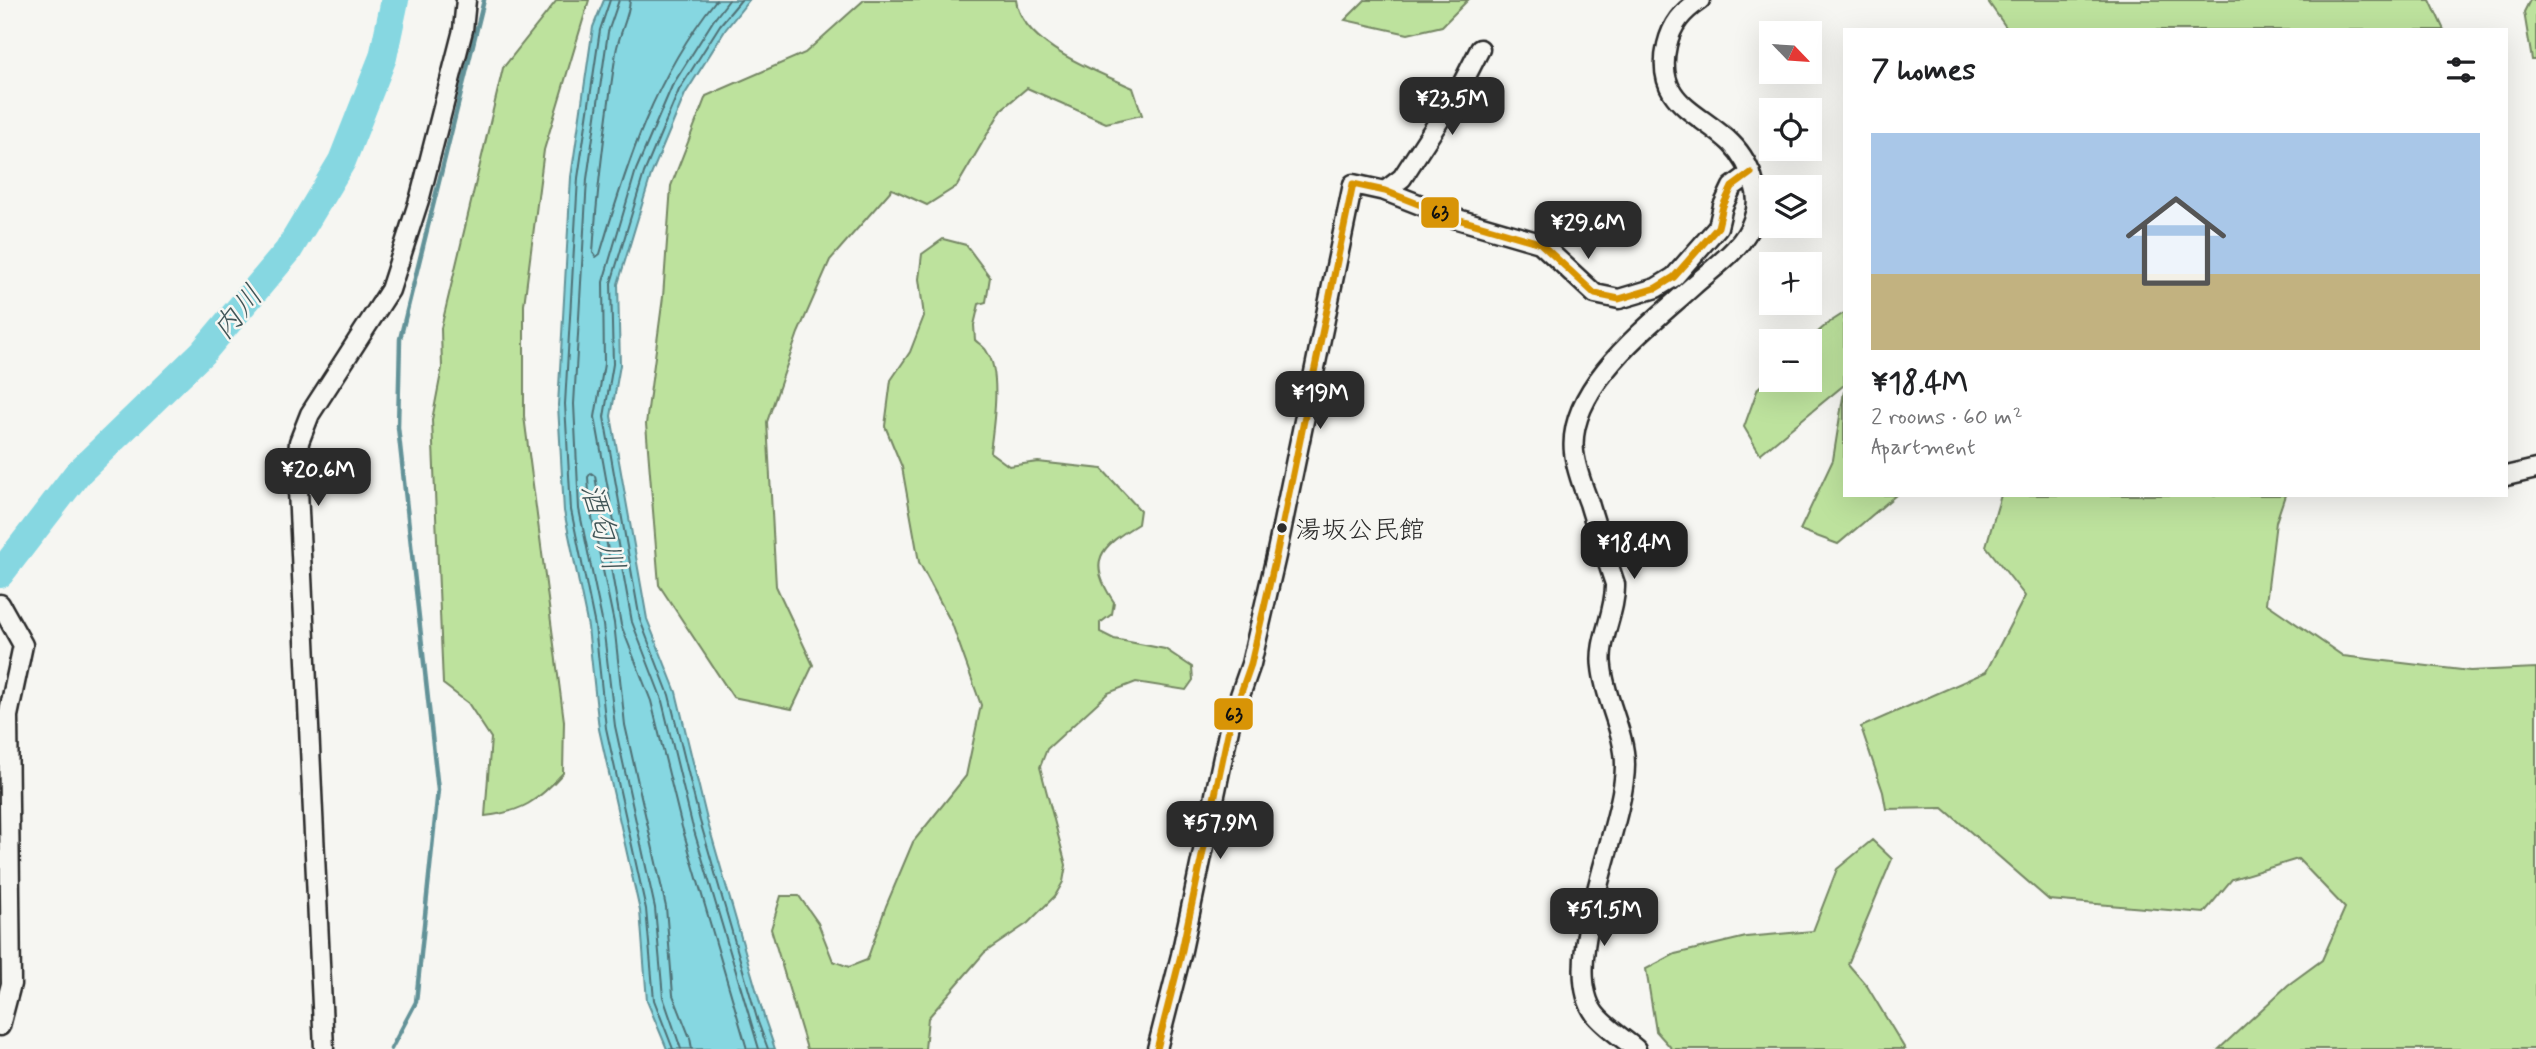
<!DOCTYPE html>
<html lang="en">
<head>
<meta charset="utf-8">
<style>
  body { margin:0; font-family:Mynerve,"Klee One",sans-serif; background:#f2f2f2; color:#202124; height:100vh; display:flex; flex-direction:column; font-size:26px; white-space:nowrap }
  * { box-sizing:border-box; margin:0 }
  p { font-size:23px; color:#757577 }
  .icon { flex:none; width:38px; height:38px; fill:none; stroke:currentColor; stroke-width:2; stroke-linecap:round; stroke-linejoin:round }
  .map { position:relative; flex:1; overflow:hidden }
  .details { position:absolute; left:1843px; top:28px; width:665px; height:469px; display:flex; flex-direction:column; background:#fff; border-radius:0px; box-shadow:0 7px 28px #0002 }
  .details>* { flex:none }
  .needle { width:46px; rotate:115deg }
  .controls { position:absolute; left:1759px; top:21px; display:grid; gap:14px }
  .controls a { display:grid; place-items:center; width:63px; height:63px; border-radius:0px; background:#fff; box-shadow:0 7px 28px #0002; font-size:35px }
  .price { position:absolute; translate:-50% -60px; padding:0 16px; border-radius:14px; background:#2b2b2b; color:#fff; font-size:23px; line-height:46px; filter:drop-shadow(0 2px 4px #0008) }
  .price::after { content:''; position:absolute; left:50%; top:42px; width:21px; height:16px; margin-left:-10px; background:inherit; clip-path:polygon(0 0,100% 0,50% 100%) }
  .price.active { background:#222; color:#fff }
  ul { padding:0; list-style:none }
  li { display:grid; align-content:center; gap:14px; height:371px; padding:0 28px }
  li span { display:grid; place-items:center; height:217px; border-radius:0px; color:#555 }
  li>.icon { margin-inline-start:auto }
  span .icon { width:126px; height:126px; fill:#fffc; stroke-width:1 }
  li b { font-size:30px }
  h2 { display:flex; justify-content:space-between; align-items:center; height:84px; padding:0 28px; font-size:30px }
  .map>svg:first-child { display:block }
</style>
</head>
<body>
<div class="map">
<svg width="2536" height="1049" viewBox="0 0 2536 1049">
  <rect width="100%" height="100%" fill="#f6f6f2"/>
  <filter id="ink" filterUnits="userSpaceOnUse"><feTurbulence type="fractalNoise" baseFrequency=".0143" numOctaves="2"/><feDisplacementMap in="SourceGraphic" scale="14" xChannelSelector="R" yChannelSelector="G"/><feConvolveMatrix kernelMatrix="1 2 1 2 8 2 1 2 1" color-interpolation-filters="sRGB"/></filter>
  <g filter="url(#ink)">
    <path fill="#bde29d" stroke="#748664" stroke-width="2" d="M557,0H589L544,150L524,305V416L564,721L563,773C538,801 522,812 485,816L491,738L468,703L443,684L432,420L442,368L441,328L503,68Z
      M864,0H1016C1022,45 1096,71 1133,88L1142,115L1106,123L1027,88L1002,109L957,186L927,205L892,189L830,260L798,333L767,422L776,586L813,665L792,709L733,697L659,585L646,424L663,297L671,186L706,96L805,53Z
      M1365,0H1468L1442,26L1408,34L1345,20Z
      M1987,0H2430L2444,30H2008Z
      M2530,0H2536V60H2532L2524,12Z
      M943,239L966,245L990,277L986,302L979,304L974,325L975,340C979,344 985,347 987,352C1002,372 993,428 990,452L1009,466L1038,462L1102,469L1140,510L1138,524C1100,547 1086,561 1114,602L1112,614L1100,623V632L1114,639L1165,649L1192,667L1193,680L1186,690L1136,682L1108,693L1047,749L1040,767L1066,865L1063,882L1055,896L1028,923L984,953L928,1018L925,1049H807L771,929L781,896H799L818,923L833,961L849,967L867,960L886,906L913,842L966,776L981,705L952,624L919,562L902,467L885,426L891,380L910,352L924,316L919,279L922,254Z
      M1844,313V385L1760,454L1744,427L1758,388L1771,376V380H1810L1808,341L1827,324Z
      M1844,391V495H1896L1838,544L1800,530L1833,460Z
      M2001,495H2285L2276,522L2266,603L2343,656L2470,671L2536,668V1049H2219L2288,985L2322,960L2345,908L2298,859L2232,879L2204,913L2049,900L1943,808L1886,809L1883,792L1861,727L1986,672L2025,596L1986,546Z
      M1872,840L1892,859L1848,964L1867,986L1905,1049H1672L1656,1031L1646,969L1675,954L1746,937L1813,931L1837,869Z"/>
    <path fill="#86d7e1" stroke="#629298" stroke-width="2" d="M604,0H749L726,29L685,94L651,175L618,284L620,365L611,416L647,619L676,692L707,820L765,1020L775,1049H667L647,1001L640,911L599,729L588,627L564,511L558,405L571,177L593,27Z"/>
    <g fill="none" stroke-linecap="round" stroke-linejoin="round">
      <path stroke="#4f7074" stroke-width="2" d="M610,0L600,30L578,178L565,404L571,510L595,626L606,728L646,909L654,1000L673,1049
        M619,0L608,32L587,179L574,404L579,509L603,625L615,726L655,908L663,997L681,1049
        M630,0C629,17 619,34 616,52C606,119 597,185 593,253L596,257L600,254C628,160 654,78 716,0
        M729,0L713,21L672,86L636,170L603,282L604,364L595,417L632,622L661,697L692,824L759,1049
        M741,0L720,25L679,90L644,173L611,283L613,364L604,417L640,620L669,695L700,821L758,1022L768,1049
        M692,1049L690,1038L673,995L666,907L625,725L614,623L590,508L588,477L591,473L595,476L621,625L651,701L682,827L747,1049"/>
      <path stroke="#629298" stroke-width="4.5" d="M391,1049L416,1002L438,790L398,427L400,339L484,0"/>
      <path stroke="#86d7e1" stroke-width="28" d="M0,574L77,474L203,352L288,251L342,161L383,57L395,0"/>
      <defs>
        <path id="minor" d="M1385,191L1402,178L1459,90L1480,49
          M2506,476L2536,469
          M0,604L23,645L8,716L11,984L0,1026
          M324,1049L297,468L299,442L310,414L390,290L420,197L463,30L466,0
          M1157,1049L1181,955L1230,724L1251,664L1276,556L1353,184L1385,191L1454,218L1540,243L1595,294L1619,299L1656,288L1674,277L1718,227L1723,206L1732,187L1751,173
          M1636,1049C1623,1038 1605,1027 1595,1014C1557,963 1625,828 1625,765C1625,732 1605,700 1602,667C1598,640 1616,613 1615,584C1606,557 1597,530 1589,503C1583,487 1576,470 1574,452C1567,387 1650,325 1693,286C1714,267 1744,248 1753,220C1758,208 1758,196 1754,184C1750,168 1743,155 1731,143C1698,111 1654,103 1667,45C1672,24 1682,12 1700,0"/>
      </defs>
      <use href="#minor" stroke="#2b2b2b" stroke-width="23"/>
      <use href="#minor" stroke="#f6f6f2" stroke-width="18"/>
      <defs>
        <path id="bus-1" d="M1157,1049L1181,955L1230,724L1251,664L1276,556L1353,184L1385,191L1454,218L1540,243L1595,294L1619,299L1656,288L1674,277L1718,227L1723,206L1732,187L1751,173"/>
      </defs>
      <use href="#bus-1" stroke="#f6f6f2" stroke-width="12"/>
      <use href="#bus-1" stroke="#d89406" stroke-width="7"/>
    </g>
  </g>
  <circle fill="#2b2b2b" stroke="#f6f6f2" stroke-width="2.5" cx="1282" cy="528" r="6"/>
  <g text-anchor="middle" stroke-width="5" stroke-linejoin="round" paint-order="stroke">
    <g font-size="26" fill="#2b2b2b" stroke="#f6f6f2" text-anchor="start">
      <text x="1295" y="538">湯坂公民館</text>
    </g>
    <g font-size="30" font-style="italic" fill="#425658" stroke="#f6f6f2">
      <text transform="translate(237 312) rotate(-50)" y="10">内川</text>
      <text transform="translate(603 527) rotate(74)" y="10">酒匂川</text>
    </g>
  </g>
  <g stroke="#f6f6f2" stroke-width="2.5">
    <rect x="1420" y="196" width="40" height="33" rx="7" fill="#d89406"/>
    <rect x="1213" y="697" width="41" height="34" rx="7" fill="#d89406"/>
  </g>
  <g font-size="19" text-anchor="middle" font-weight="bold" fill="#111">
    <text x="1440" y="219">63</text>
    <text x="1234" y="721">63</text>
  </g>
</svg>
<div class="controls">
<a><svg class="needle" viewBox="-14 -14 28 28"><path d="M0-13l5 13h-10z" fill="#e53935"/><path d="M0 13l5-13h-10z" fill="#757577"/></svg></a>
<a><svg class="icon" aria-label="locate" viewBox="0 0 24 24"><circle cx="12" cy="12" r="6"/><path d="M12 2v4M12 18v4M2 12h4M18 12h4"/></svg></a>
<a><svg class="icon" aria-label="layers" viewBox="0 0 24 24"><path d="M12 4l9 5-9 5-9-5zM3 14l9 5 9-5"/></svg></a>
<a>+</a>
<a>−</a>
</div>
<b class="price" style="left:1452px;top:137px">¥23.5M</b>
<b class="price" style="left:1588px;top:261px">¥29.6M</b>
<b class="price" style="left:1320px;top:431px">¥19M</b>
<b class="price" style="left:318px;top:508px">¥20.6M</b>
<b class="price active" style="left:1634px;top:581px">¥18.4M</b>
<b class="price" style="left:1220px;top:861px">¥57.9M</b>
<b class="price" style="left:1604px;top:948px">¥51.5M</b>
<section class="details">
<h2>7 homes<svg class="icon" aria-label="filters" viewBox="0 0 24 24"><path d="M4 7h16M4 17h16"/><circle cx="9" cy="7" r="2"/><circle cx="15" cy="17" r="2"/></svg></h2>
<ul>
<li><span style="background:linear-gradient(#a9c7e8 65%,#c2b280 0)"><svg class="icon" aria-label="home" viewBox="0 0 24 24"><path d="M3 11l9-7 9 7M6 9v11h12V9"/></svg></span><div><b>¥18.4M</b><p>2 rooms · 60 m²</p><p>Apartment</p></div></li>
</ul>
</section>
</div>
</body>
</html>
